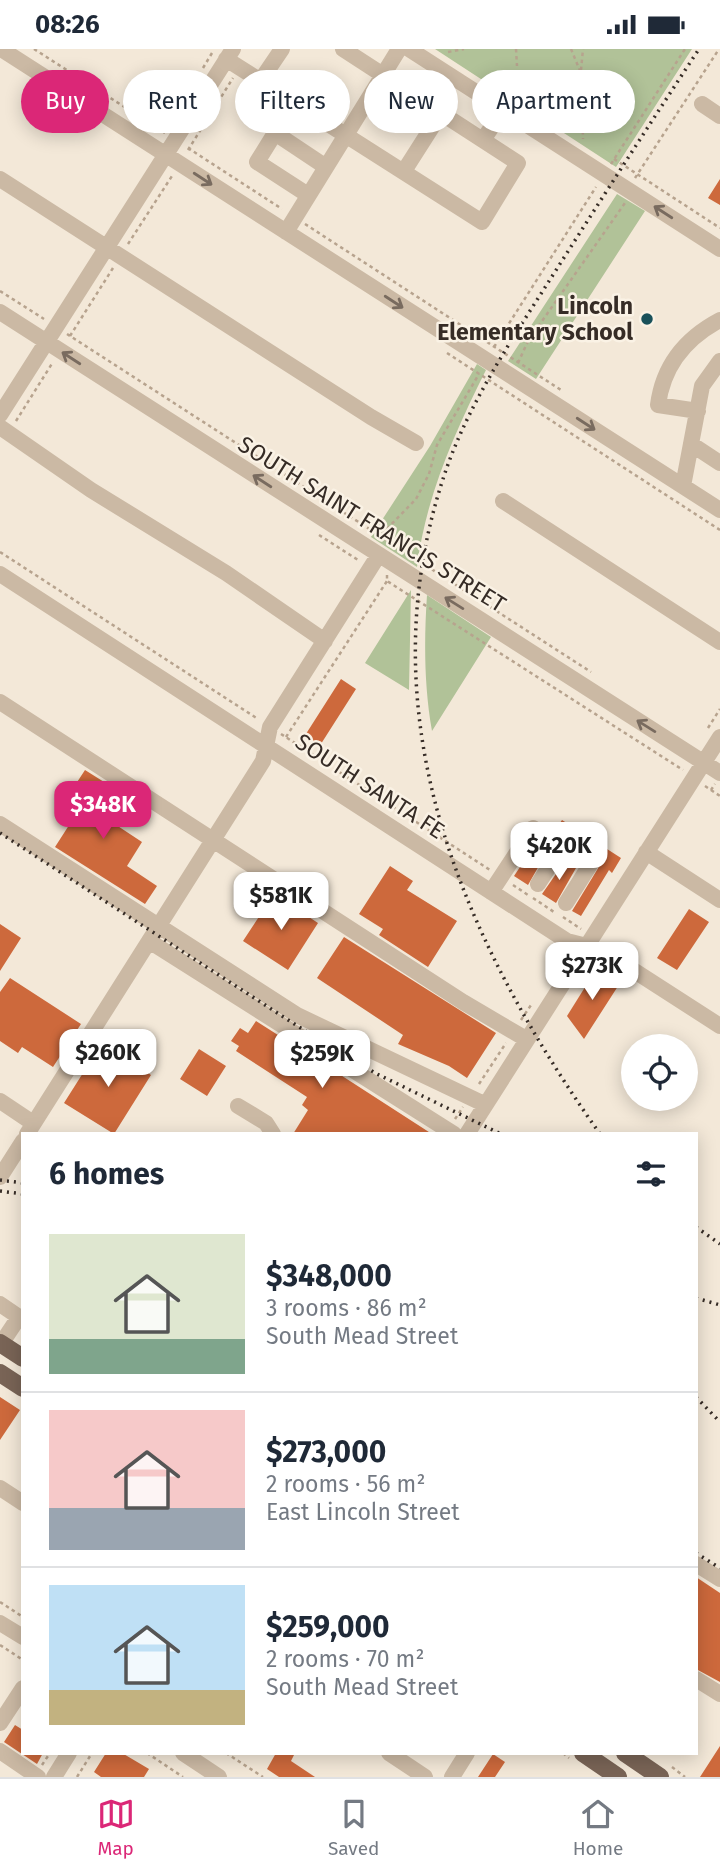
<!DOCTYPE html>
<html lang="en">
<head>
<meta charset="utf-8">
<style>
  body { margin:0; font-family:"Fira Sans",sans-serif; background:#f6f6f7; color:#1f2937; height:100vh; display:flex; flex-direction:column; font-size:26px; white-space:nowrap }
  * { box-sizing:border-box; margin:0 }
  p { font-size:23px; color:#747a83 }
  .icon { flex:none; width:38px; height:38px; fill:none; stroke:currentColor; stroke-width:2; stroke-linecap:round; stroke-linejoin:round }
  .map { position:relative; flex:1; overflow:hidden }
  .side { position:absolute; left:21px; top:1083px; width:677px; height:623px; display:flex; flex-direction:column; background:#fff; border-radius:0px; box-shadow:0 4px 18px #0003 }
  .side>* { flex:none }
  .guide { position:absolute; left:21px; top:21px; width:679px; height:63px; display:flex; gap:14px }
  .buttons { position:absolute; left:621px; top:985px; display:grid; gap:14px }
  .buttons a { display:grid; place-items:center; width:77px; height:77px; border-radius:50%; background:#fff; box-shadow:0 4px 18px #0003; font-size:35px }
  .price { position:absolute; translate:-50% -60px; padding:0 16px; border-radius:14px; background:#fff; color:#222; font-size:23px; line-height:46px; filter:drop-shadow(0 2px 4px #0008) }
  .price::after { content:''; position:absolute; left:50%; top:42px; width:21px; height:16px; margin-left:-10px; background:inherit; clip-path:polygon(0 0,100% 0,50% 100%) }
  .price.current { background:#db2777; color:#fff }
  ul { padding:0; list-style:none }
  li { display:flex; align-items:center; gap:21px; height:175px; padding:0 28px }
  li+li { border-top:2px solid #e0e1e3 }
  li span { display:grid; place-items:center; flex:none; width:196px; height:140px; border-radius:0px; color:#555 }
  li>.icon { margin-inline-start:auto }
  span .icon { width:84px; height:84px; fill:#fffc; stroke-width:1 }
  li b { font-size:30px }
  h2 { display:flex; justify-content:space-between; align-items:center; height:84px; padding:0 28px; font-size:30px }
  .tag { padding:0 24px; border-radius:32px; background:#fff; box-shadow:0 4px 18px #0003; font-size:24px; line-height:63px }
  .tag.current { background:#db2777; color:#fff }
  .status { display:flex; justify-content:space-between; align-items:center; height:49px; padding:0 35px; background:#fff; direction:ltr }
  .status svg { height:19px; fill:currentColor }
  .tabs { display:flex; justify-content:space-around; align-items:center; height:98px; border-top:2px solid #e0e1e3; background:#fff; font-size:19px; color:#747a83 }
  .tabs a { display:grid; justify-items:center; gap:4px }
  .tabs .current { color:#db2777 }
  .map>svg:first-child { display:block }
</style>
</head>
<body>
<div class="status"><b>08:26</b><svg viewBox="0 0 49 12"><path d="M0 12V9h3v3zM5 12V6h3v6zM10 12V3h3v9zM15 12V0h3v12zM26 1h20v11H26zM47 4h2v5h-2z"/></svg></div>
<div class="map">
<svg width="720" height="1728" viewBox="0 0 720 1728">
  <rect width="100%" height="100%" fill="#f3e8d8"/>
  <path fill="#b1c298" d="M435,0H692L616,118Z
    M617,145L645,162L536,330L508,312Z
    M477,315L486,321C454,385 426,447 417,518L371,488L430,397Z
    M411,541L409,641L365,614Z
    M427,546L491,588L432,682C424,637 424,591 427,546Z"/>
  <path fill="#cd693c" d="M720,130V156L708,149Z
    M341,630L356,640L319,698L304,688Z
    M85,721L112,738L95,762L142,793L127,817L157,837L145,855L55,798L82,756L68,747Z
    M562,771L621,809L612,824L609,821L581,867L572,862L600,816L596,807L555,781Z
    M536,794L548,801L528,836L514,827Z
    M565,812L576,819L556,854L542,845Z
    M390,817L413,832L407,841L457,872L428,918L379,886L383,880L359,865Z
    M274,845L318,874L288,921L243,892Z
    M689,860L709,873L677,921L657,909Z
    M0,875L21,889L0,922Z
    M344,888L496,984L467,1029L449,1017L398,995L403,986L317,929Z
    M597,919L620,934L584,990L567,967Z
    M10,929L81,975L53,1018L22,998L18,1004L0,992V943Z
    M256,972L336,1023L432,1085H293L308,1061L302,1056L307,1048L236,1002L239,997L231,992L240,979L248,984Z
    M102,994L151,1026L114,1085L64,1054Z
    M199,1000L226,1017L207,1047L180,1030Z
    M0,1348L20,1361L0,1391Z
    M696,1528L720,1544V1633L696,1620Z
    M15,1676L23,1681V1704H43L37,1715L4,1693Z
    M720,1697V1728H700Z
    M106,1704H122L149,1720L144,1728H101L94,1723Z
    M276,1704H295L291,1712L315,1728H279L267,1720Z
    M493,1705L505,1713L495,1728H478Z"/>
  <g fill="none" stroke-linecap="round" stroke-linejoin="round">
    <path stroke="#b7a38e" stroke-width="2.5" stroke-dasharray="3.5 3.5" stroke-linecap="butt" d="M34,0L165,84
      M516,0L517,17
      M571,0L581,24L583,90
      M448,3L464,0
      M203,19L212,4
      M581,21L583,0
      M188,99L282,160
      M188,101L233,29
      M614,110L720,179
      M611,115L685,0
      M635,129L719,0
      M305,175L561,341
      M128,195L172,127
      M0,242L44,270
      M67,285L591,623
      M70,287L113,219
      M494,298L596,138
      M447,304L720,481
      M518,314L528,292L625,154
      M16,372L53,313
      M382,485L416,450L429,425L437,396L479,325
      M319,486L358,511
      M0,503L258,670
      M387,526V532L683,721
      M708,679L720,660
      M281,685L490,821
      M286,688L387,532
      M705,737L711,741L715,735
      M711,741L720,747
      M513,836L528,846
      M533,849L554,863
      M563,868L581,880
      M521,971L531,956
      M479,1035L506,994
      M455,1070L463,1058
      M0,1553L23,1568
      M0,1596L23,1611
      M147,1704L183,1728
      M226,1704L263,1728
      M563,1704L569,1709
      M42,1716L50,1704
      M672,1718L685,1728
      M77,1728L92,1704"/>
    <path stroke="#cbb9a4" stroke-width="16" d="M1,0L720,461
      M409,0L720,200
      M226,10L482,173L518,114L441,64L404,122
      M383,26L399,0
      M261,31L282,0
      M702,55L720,67
      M483,91L503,61
      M0,130L371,368L416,394
      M308,146L257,113L275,84L326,118
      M286,183L383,26L343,0
      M0,263L720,724
      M698,362L658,356C663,317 686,289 720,271
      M0,366L233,0
      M0,378L91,441L226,524L325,592
      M691,395L720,414
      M683,437L702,337L720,312
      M503,452L720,593
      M0,525L567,892L602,901L720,977
      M0,653L463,953L526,990
      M0,775L297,966L484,1055
      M646,803L720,851
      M538,835L562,798
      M491,843L533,779L590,816L566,854
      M149,892L454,1085
      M0,1052L33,1074
      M238,1057L266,1074L273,1085
      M27,1085L263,712L270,678L378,507
      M467,1085L720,688
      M0,1128L23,1092
      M0,1255L19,1268L1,1295
      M0,1439L23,1454
      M696,1515L720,1530
      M0,1574L23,1588
      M696,1630L720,1645
      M0,1674L23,1639
      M0,1702L38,1728
      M183,1704L219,1728
      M389,1704L425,1728
      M54,1728L69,1704
      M452,1728L467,1704"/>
    <path stroke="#796456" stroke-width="18" d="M0,1294L23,1309
      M0,1324L23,1339
      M583,1704L618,1728
      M625,1704L660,1728"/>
    <path stroke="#362c26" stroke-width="3.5" stroke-dasharray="2 5" stroke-linecap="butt" d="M0,784L299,978L377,1025L501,1085
      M600,1085C463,891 365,669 443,430C466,358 511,292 551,229C600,152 649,76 699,0
      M0,1131L23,1134
      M0,1142L23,1145
      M696,1178L720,1195
      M696,1249L720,1256
      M696,1348L720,1373
      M696,1504L720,1519"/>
  </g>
  <defs><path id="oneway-shaft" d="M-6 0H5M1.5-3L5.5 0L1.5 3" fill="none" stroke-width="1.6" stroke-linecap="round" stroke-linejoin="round" transform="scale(1.75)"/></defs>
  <g stroke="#796b5f">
    <use href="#oneway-shaft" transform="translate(203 130) rotate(33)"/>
    <use href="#oneway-shaft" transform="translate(663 163) rotate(-147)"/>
    <use href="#oneway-shaft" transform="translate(394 253) rotate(33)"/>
    <use href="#oneway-shaft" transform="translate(71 309) rotate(-147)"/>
    <use href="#oneway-shaft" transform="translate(586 375) rotate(33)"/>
    <use href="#oneway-shaft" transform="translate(262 432) rotate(-147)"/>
    <use href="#oneway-shaft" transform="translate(454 554) rotate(-148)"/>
    <use href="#oneway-shaft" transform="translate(646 677) rotate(-148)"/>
  </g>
  <circle fill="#19515a" stroke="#faf2e5" stroke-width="2.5" cx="647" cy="270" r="7"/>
  <g text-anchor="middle" stroke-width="5" stroke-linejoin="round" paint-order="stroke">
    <g font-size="23" font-weight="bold" fill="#362c26" stroke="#faf2e5" text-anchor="end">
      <text x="633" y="265">Lincoln<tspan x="633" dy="26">Elementary School</tspan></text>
    </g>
    <g font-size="23" fill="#362c26" stroke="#faf2e5">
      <text transform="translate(372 475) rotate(32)" y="8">SOUTH SAINT FRANCIS STREET</text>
      <text transform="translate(370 737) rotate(33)" y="8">SOUTH SANTA FE</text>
    </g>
  </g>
</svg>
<div class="buttons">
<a><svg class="icon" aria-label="locate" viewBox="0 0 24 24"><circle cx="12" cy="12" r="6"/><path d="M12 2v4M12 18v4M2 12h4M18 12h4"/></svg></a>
</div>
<b class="price current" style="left:103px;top:792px">$348K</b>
<b class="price" style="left:559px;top:833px">$420K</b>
<b class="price" style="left:281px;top:883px">$581K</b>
<b class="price" style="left:592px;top:953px">$273K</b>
<b class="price" style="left:108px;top:1040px">$260K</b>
<b class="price" style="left:322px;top:1041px">$259K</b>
<div class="guide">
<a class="tag current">Buy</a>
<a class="tag">Rent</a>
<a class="tag">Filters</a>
<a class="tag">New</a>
<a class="tag">Apartment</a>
</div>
<section class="side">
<h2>6 homes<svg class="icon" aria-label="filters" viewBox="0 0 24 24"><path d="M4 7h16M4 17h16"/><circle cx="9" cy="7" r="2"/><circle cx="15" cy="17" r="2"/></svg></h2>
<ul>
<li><span style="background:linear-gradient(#dfe7d0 75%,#7fa58c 0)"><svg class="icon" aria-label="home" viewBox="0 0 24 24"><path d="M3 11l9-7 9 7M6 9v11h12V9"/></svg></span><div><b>$348,000</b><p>3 rooms · 86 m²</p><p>South Mead Street</p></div></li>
<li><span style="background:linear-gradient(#f6c9c9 70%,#9aa5b1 0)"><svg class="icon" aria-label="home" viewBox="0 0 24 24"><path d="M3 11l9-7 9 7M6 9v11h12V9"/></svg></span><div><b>$273,000</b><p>2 rooms · 56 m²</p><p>East Lincoln Street</p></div></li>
<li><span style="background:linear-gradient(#bfe0f5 75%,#c2b280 0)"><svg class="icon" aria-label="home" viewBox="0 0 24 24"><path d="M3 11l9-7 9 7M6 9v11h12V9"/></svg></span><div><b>$259,000</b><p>2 rooms · 70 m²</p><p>South Mead Street</p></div></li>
</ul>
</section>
</div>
<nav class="tabs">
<a class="current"><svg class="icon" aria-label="map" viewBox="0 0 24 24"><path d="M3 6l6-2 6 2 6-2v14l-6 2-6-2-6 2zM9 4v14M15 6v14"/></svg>Map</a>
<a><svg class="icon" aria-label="saved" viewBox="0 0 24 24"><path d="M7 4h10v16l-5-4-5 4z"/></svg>Saved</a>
<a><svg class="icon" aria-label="home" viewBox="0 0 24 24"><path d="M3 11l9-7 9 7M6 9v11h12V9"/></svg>Home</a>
</nav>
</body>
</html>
